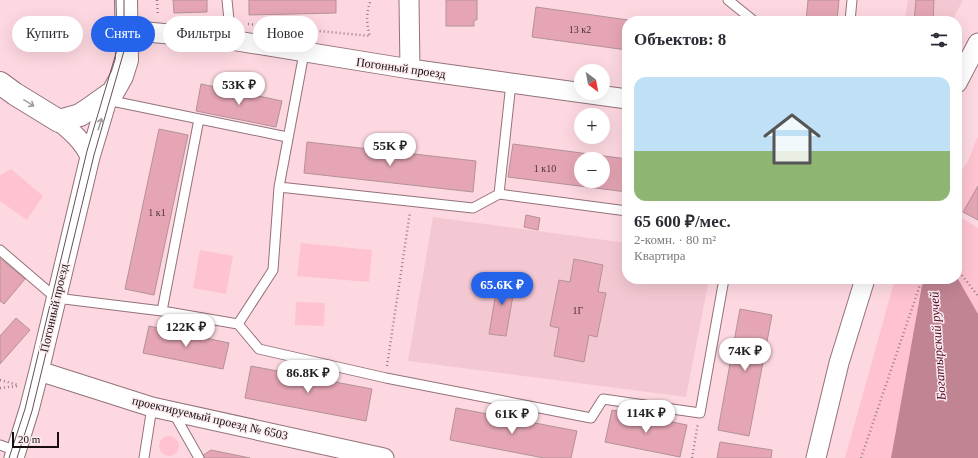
<!DOCTYPE html>
<html lang="ru">
<head>
<meta charset="utf-8">
<style>
  body { margin:0; font-family:Georgia,serif; background:#f7f7f7; color:#2b2b33; height:100vh; display:flex; flex-direction:column; font-size:15px; white-space:nowrap }
  * { box-sizing:border-box; margin:0 }
  p { font-size:13px; color:#7c7c81 }
  .icon { flex:none; width:22px; height:22px; fill:none; stroke:currentColor; stroke-width:2; stroke-linecap:round; stroke-linejoin:round }
  .map { position:relative; flex:1; overflow:hidden }
  .panel { position:absolute; left:622px; top:16px; width:340px; height:268px; display:flex; flex-direction:column; background:#fff; border-radius:16px; box-shadow:0 4px 16px #0002 }
  .panel>* { flex:none }
  .hud { position:absolute; left:12px; top:16px; width:380px; height:36px; display:flex; gap:8px }
  .needle { width:26px; rotate:148deg }
  .buttons { position:absolute; left:574px; top:64px; display:grid; gap:8px }
  .buttons a { display:grid; place-items:center; width:36px; height:36px; border-radius:50%; background:#fff; box-shadow:0 4px 16px #0002; font-size:20px }
  .scale { position:absolute; left:12px; bottom:10px; width:47px; box-sizing:border-box; padding-left:4px; border:2px solid #180d0f; border-top:0; font-size:11px; line-height:14px; white-space:nowrap; color:#180d0f; -webkit-text-stroke:3px #fbecef; paint-order:stroke }
  .price { position:absolute; translate:-50% -34px; padding:0 9px; border-radius:14px; background:#fff; color:#222; font-size:13px; line-height:26px; filter:drop-shadow(0 1px 2px #0008) }
  .price::after { content:''; position:absolute; left:50%; top:24px; width:12px; height:9px; margin-left:-6px; background:inherit; clip-path:polygon(0 0,100% 0,50% 100%) }
  .price.current { background:#2563eb; color:#fff }
  ul { padding:0; list-style:none }
  li { display:grid; align-content:center; gap:8px; height:212px; padding:0 12px }
  li span { display:grid; place-items:center; height:124px; border-radius:12px; color:#555 }
  li>.icon { margin-inline-start:auto }
  span .icon { width:72px; height:72px; fill:#fffc; stroke-width:1 }
  li b { font-size:17px }
  h2 { display:flex; justify-content:space-between; align-items:center; height:48px; padding:0 12px; font-size:17px }
  .tag { padding:0 14px; border-radius:18px; background:#fff; box-shadow:0 4px 16px #0002; font-size:14px; line-height:36px }
  .tag.current { background:#2563eb; color:#fff }
  .map>svg:first-child { display:block }
</style>
</head>
<body>
<div class="map">
<svg width="978" height="458" viewBox="0 0 978 458">
  <rect width="100%" height="100%" fill="#fdd8e0"/>
  <path fill="#f4c8d2" d="M908,0H963L952,21H905Z
    M433,217L627,243V279H709L686,397L408,361Z"/>
  <path fill="#fec2d0" d="M978,136V186L960,217L978,228V314L957,279V175L967,163Z
    M11,169L43,196L27,220L0,201V175Z
    M301,243L372,250L369,282L297,276Z
    M200,250L233,256L226,294L193,288Z
    M895,279H932L922,285L891,458H845Z
    M296,302L325,303L324,326L295,325Z
    M159 446a10 10 0 1 1 20 0a10 10 0 1 1-20 0Z"/>
  <path fill="#c18493" d="M932,279H958L978,314V458H891L922,285Z"/>
  <path fill="#e5a5b4" stroke="#b39199" fill-rule="evenodd" d="M173,0H207V12L174,13Z
    M249,0H336V13L249,15Z
    M446,0H477V20H474V26H446Z
    M808,0H839L837,21H806Z
    M916,0H934L933,21H914Z
    M536,7L635,21H627V50L532,37Z
    M201,84L282,101L276,127L196,111Z
    M159,129L188,135L154,295L125,289Z
    M307,142L476,161L473,192L304,173Z
    M513,144L627,159V192L508,177ZM581,159H603V181H581Z
    M978,186V220L963,212Z
    M526,215L540,218L538,230L524,227Z
    M0,258L25,279L4,304L0,301Z
    M574,259L603,265L598,292L606,293L597,337L589,335L584,362L554,356L559,328L550,326L559,280L570,282Z
    M499,275L516,278L506,336L489,334Z
    M762,279H781L780,282Z
    M740,309L772,315L749,436L718,430Z
    M16,318L30,330L0,364V336Z
    M149,326L229,343L223,369L143,353Z
    M251,366L372,389L366,421L245,398Z
    M456,408L577,431L571,458H544L450,440Z
    M612,410L687,425L680,457L605,442Z
    M720,442L772,450L771,458H717Z
    M211,450L250,458H199Z"/>
  <g fill="none" stroke-linecap="round" stroke-linejoin="round">
    <defs>
      <path id="service" d="M227,0L231,40
        M728,0L754,21
        M850,21L852,0
        M107,100L287,137
        M279,187L473,208L499,194L627,211
        M499,194L511,83
        M0,250L56,298L162,311L238,324L259,349L386,378L591,418L603,399L700,413L724,279
        M162,311L199,119
        M238,324L273,270L279,187L304,53
        M173,412L199,458
        M0,445L16,451
        M144,458L152,407"/>
      <path id="minor" d="M409,0L410,69
        M127,30L231,40L410,69L627,99
        M957,83L978,43
        M59,121C71,131 84,142 90,157
        M39,371L152,407L384,458
        M14,458L29,410L39,371L90,157L107,100L113,92
        M816,458L839,363L865,279"/>
      <path id="tertiary" d="M0,83L15,94L59,121L80,115L86,111L113,92L122,76L127,60L126,0"/>
    </defs>
    <use href="#service" stroke="#93727a" stroke-width="11"/>
    <use href="#minor" stroke="#93727a" stroke-width="21"/>
    <use href="#tertiary" stroke="#93727a" stroke-width="24"/>
    <path stroke="#977e83" stroke-width="2.5" stroke-dasharray="1 3" stroke-linecap="butt" d="M157,0L158,16
      M248,24L370,36C366,23 366,12 371,0
      M957,269L978,296
      M387,366L410,212
      M0,380L18,385
      M0,388L18,386
      M692,458L698,423
      M861,458L922,279"/>
    <use href="#service" stroke="#fff" stroke-width="9"/>
    <use href="#minor" stroke="#fff" stroke-width="19"/>
    <use href="#tertiary" stroke="#fff" stroke-width="22"/>
    <path stroke="#635054" stroke-width="1" d="M9,458L25,409L87,151L117,50L116,0
      M17,458L32,411L94,155L124,51V0"/>
  </g>
  <defs><path id="oneway-shaft" d="M-6 0H5M1.5-3L5.5 0L1.5 3" fill="none" stroke-width="1.6" stroke-linecap="round" stroke-linejoin="round"/></defs>
  <g stroke="#a39e9f">
    <use href="#oneway-shaft" transform="translate(29 103) rotate(32)"/>
    <use href="#oneway-shaft" transform="translate(100 124) rotate(-73)"/>
  </g>
  <g text-anchor="middle" stroke-width="3" stroke-linejoin="round" paint-order="stroke">
    <g font-size="10" fill="#4b3338">
      <text x="580" y="33">13 к2</text>
      <text x="545" y="172">1 к10</text>
      <text x="157" y="216">1 к1</text>
      <text x="578" y="314">1Г</text>
    </g>
    <g font-size="12" fill="#180d0f" stroke="#fbecef">
      <text transform="translate(401 68) rotate(8)" y="4">Погонный проезд</text>
      <text transform="translate(54 308) rotate(-77)" y="4">Погонный проезд</text>
      <text transform="translate(210 418) rotate(13)" y="4">проектируемый проезд № 6503</text>
    </g>
    <g font-size="13" font-style="italic" fill="#500424" stroke="#fbecef">
      <text transform="translate(937 346) rotate(-94)" y="5">Богатырский ручей</text>
    </g>
  </g>
</svg>
<div class="buttons">
<a><svg class="needle" viewBox="-14 -14 28 28"><path d="M0-13l5 13h-10z" fill="#e53935"/><path d="M0 13l5-13h-10z" fill="#7c7c81"/></svg></a>
<a>+</a>
<a>−</a>
</div>
<div class="scale">20 m</div>
<b class="price" style="left:239px;top:106px">53K ₽</b>
<b class="price" style="left:390px;top:167px">55K ₽</b>
<b class="price current" style="left:502px;top:306px">65.6K ₽</b>
<b class="price" style="left:186px;top:348px">122K ₽</b>
<b class="price" style="left:745px;top:372px">74K ₽</b>
<b class="price" style="left:308px;top:394px">86.8K ₽</b>
<b class="price" style="left:646px;top:434px">114K ₽</b>
<b class="price" style="left:512px;top:435px">61K ₽</b>
<div class="hud">
<a class="tag">Купить</a>
<a class="tag current">Снять</a>
<a class="tag">Фильтры</a>
<a class="tag">Новое</a>
</div>
<section class="panel">
<h2>Объектов: 8<svg class="icon" aria-label="filters" viewBox="0 0 24 24"><path d="M4 7h16M4 17h16"/><circle cx="9" cy="7" r="2"/><circle cx="15" cy="17" r="2"/></svg></h2>
<ul>
<li><span style="background:linear-gradient(#bfe0f5 60%,#8fb573 0)"><svg class="icon" aria-label="home" viewBox="0 0 24 24"><path d="M3 11l9-7 9 7M6 9v11h12V9"/></svg></span><div><b>65 600 ₽/мес.</b><p>2-комн. · 80 m²</p><p>Квартира</p></div></li>
</ul>
</section>
</div>
</body>
</html>
